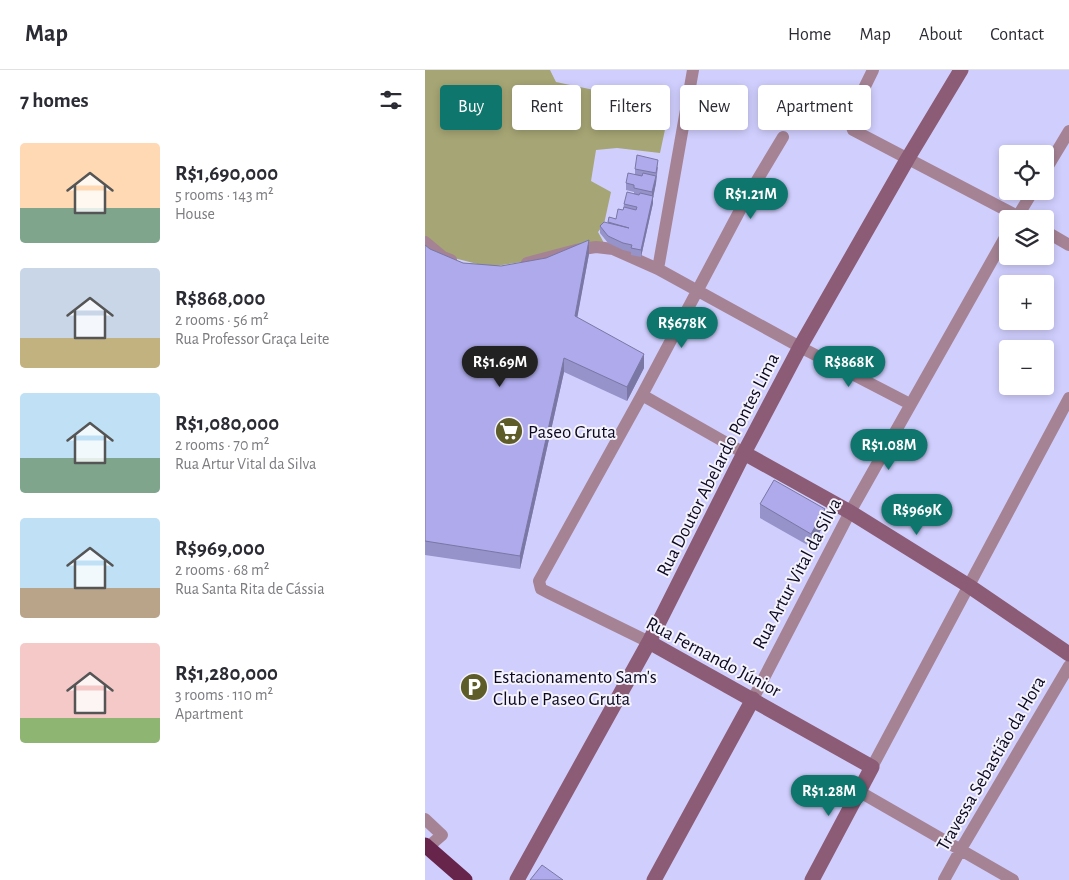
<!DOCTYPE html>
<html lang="en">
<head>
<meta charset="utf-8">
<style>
  body { margin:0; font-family:"Alegreya Sans",sans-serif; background:#f7f7f7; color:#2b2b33; height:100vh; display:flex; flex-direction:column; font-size:19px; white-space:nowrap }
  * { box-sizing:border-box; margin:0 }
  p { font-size:16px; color:#7c7c81 }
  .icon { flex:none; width:28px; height:28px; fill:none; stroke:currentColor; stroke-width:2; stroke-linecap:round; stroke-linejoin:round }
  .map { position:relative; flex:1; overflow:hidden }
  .side { display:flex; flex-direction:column; background:#fff; width:425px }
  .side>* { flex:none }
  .guide { position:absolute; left:15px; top:15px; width:475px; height:45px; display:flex; gap:10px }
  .tools { position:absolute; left:574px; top:75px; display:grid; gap:10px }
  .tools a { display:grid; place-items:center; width:55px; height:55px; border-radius:5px; background:#fff; box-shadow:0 2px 8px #0003; font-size:25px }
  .price { position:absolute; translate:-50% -42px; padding:0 11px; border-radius:18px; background:#0f766e; color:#fff; font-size:16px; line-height:32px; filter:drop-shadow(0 1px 2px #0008) }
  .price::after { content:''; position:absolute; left:50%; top:30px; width:15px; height:11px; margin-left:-8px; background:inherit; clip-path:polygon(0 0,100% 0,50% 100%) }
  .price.current { background:#222; color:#fff }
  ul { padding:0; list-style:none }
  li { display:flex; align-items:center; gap:15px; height:125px; padding:0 20px }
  li span { display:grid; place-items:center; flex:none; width:140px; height:100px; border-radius:5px; color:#555 }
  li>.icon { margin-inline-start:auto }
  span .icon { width:60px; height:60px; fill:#fffc; stroke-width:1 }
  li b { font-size:21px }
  h2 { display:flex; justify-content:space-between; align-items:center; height:60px; padding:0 20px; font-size:21px }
  .tag { padding:0 18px; border-radius:5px; background:#fff; box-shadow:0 2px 8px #0003; font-size:18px; line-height:45px }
  .tag.current { background:#0f766e; color:#fff }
  header { display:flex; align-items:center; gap:30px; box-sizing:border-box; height:70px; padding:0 25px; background:#fff; border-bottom:1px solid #e1e1e2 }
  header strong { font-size:24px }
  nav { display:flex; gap:28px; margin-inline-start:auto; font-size:18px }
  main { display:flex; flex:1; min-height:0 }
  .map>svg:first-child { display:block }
</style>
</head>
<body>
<header>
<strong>Map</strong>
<nav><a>Home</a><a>Map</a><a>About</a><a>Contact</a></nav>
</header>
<main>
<section class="side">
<h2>7 homes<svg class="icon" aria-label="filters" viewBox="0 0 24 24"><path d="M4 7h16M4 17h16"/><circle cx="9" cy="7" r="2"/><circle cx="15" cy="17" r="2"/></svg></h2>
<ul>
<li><span style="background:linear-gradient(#ffd9b3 65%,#7fa58c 0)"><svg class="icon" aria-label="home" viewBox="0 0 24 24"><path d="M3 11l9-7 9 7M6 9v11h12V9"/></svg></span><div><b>R$1,690,000</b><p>5 rooms · 143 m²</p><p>House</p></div></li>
<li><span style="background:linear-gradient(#c9d6e8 70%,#c2b280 0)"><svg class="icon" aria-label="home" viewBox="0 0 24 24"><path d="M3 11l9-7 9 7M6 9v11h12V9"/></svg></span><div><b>R$868,000</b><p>2 rooms · 56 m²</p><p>Rua Professor Graça Leite</p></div></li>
<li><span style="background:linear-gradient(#bfe0f5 65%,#7fa58c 0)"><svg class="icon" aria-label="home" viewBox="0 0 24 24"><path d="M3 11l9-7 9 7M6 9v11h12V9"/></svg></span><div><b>R$1,080,000</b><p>2 rooms · 70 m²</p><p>Rua Artur Vital da Silva</p></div></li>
<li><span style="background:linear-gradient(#bfe0f5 70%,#b9a48a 0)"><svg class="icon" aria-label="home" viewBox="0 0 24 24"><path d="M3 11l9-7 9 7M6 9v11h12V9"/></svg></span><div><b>R$969,000</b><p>2 rooms · 68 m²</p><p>Rua Santa Rita de Cássia</p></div></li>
<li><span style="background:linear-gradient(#f6c9c9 75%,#8fb573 0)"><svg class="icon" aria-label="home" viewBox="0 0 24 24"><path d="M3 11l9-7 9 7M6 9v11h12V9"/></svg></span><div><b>R$1,280,000</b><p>3 rooms · 110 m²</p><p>Apartment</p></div></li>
</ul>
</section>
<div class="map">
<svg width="644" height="810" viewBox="0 0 644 810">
  <rect width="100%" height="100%" fill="#d0cefd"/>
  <path fill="#a5a575" d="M0,0H125L131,12L245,36L235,83L192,78L171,80L166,111L186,122L179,154L173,162L179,173L103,191L64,197L29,188L0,168Z"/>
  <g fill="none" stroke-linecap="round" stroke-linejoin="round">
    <path stroke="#a58394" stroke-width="12" d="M448,0L424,49L428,60L598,149
      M620,101L644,61
      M591,149L608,121
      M620,161L644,175
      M0,172L18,187L26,190
      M102,193L151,180L171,177L188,179L233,199L375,277L485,334
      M233,199L268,0
      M217,325L319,383
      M224,572L124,523L116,519L114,511L217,325L322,127L358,67
      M328,629L425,442L582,164
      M447,697L644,328
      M435,722L588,810
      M0,749L17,765L3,777
      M519,810L536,779L644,596"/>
    <path stroke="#8c5b75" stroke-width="15" d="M319,383L425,442L544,516L644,584
      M224,572L447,697L387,810
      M92,810L224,572L319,383L375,277L483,88L536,0
      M229,810L328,629"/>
    <path stroke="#68254c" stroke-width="15" d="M0,775L40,810"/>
  </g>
  <path fill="#9692ca" d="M233,97L231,113L228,128V133L216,187L206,185V182L198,180L183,173L175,163V156L183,153L184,147L191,149L198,140L199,134L209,124V122L201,120V113L210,104V99Z
    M0,175L5,179L38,193L76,196L164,184L152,247L219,298L202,331L139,302L95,499L0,485Z
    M335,434L400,453L386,477L335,448Z"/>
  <path fill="#7a77a4" d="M233,90L231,113L228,128V133L216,187V180L227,127V122L231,107Z
    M164,170V184L150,260V246Z
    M219,284V298L202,331V317Z
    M139,288V302L95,499V486Z
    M400,439V453L386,477V464Z"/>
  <path fill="#aeaaeb" stroke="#7a77a4" d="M212,85L233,90L231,103L210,99Z
    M203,103L217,106L218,103L231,106L227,122L209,118V115L201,113Z
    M202,122L214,125L215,123L228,126L216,180L206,178L207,175L198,173L183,166L175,156L179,152L204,158L183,152L184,147L191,149L193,139L198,140L199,137L211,140L212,137L199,134Z
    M164,170L150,246L219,284L202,317L139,288L95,486L0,471V175L5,179L38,193L76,196L121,188Z
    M349,410L400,439L386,464L335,434Z
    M117,795L138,810H105Z"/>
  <defs>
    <symbol id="supermarket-disc" viewBox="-11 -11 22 22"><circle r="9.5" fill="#5e5c29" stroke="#f4f3fc"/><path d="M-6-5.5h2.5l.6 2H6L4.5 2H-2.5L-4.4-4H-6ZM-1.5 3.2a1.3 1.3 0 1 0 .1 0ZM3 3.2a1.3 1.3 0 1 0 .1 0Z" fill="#fff"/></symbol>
    <symbol id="parking-disc" viewBox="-11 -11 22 22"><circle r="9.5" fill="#5e5c29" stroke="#f4f3fc"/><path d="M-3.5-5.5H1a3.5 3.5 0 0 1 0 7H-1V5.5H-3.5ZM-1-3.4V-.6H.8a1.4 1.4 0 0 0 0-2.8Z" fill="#fff"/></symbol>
  </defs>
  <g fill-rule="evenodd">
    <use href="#supermarket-disc" x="68" y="345" width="32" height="32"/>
    <use href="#parking-disc" x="33" y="601" width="32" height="32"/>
  </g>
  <g text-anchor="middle" stroke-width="4" stroke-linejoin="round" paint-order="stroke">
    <g font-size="19" fill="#0d0822" stroke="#f4f3fc" text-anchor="start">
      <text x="103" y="368">Paseo Gruta</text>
      <text x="68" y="613">Estacionamento Sam's<tspan x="68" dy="22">Club e Paseo Gruta</tspan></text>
    </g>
    <g font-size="19" fill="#0d0822" stroke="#f4f3fc">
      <text transform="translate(292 394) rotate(-63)" y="7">Rua Doutor Abelardo Pontes Lima</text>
      <text transform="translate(371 503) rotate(-62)" y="7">Rua Artur Vital da Silva</text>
      <text transform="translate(289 586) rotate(28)" y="7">Rua Fernando Júnior</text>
      <text transform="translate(565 693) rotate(-60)" y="7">Travessa Sebastião da Hora</text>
    </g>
  </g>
</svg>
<div class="tools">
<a><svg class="icon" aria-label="locate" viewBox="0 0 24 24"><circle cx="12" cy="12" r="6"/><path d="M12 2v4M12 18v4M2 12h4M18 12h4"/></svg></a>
<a><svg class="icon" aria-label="layers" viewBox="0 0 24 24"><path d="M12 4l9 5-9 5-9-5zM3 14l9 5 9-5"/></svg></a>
<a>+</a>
<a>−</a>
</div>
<b class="price" style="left:326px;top:150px">R$1.21M</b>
<b class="price" style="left:257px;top:279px">R$678K</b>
<b class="price current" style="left:75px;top:318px">R$1.69M</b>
<b class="price" style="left:424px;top:318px">R$868K</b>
<b class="price" style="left:464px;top:401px">R$1.08M</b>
<b class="price" style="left:492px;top:466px">R$969K</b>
<b class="price" style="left:404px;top:747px">R$1.28M</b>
<div class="guide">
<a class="tag current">Buy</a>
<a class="tag">Rent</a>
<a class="tag">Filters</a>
<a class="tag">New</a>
<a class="tag">Apartment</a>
</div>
</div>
</main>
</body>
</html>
